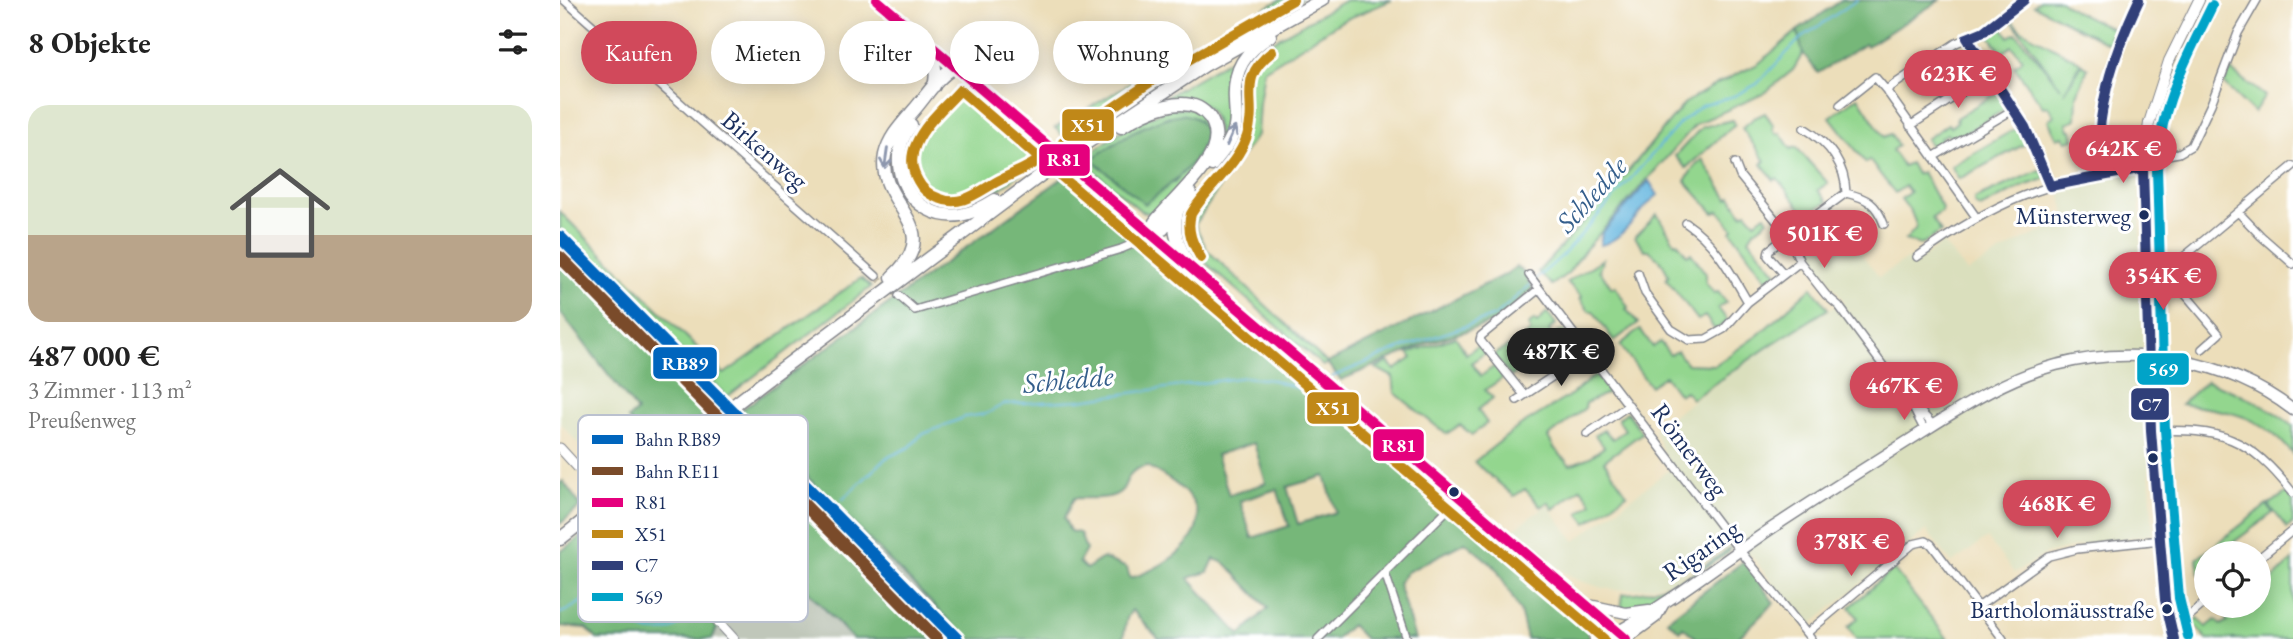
<!DOCTYPE html>
<html lang="de">
<head>
<meta charset="utf-8">
<style>
  body { margin:0; font-family:"EB Garamond",serif; background:#f6f6f6; color:#222; height:100vh; display:flex; flex-direction:column; font-size:26px; white-space:nowrap }
  * { box-sizing:border-box; margin:0 }
  p { font-size:23px; color:#767676 }
  .icon { flex:none; width:38px; height:38px; fill:none; stroke:currentColor; stroke-width:2; stroke-linecap:round; stroke-linejoin:round }
  .map { position:relative; flex:1; overflow:hidden }
  .drawer { display:flex; flex-direction:column; background:#fff; width:560px }
  .drawer>* { flex:none }
  .guide { position:absolute; left:21px; top:21px; width:665px; height:63px; display:flex; gap:14px }
  .fabs { position:absolute; left:1634px; top:541px; display:grid; gap:14px }
  .fabs a { display:grid; place-items:center; width:77px; height:77px; border-radius:50%; background:#fff; box-shadow:0 4px 18px #0003; font-size:35px }
  .price { position:absolute; translate:-50% -60px; padding:0 16px; border-radius:24px; background:#d1495b; color:#fff; font-size:23px; line-height:46px; filter:drop-shadow(0 2px 4px #0008) }
  .price::after { content:''; position:absolute; left:50%; top:42px; width:21px; height:16px; margin-left:-10px; background:inherit; clip-path:polygon(0 0,100% 0,50% 100%) }
  .price.current { background:#222; color:#fff }
  ul { padding:0; list-style:none }
  li { display:grid; align-content:center; gap:14px; height:371px; padding:0 28px }
  li+li { border-top:2px solid #e0e0e0 }
  li span { display:grid; place-items:center; height:217px; border-radius:21px; color:#555 }
  li>.icon { margin-inline-start:auto }
  span .icon { width:126px; height:126px; fill:#fffc; stroke-width:1 }
  li b { font-size:30px }
  h2 { display:flex; justify-content:space-between; align-items:center; height:84px; padding:0 28px; font-size:30px }
  .tag { padding:0 24px; border-radius:32px; background:#fff; box-shadow:0 4px 18px #0003; font-size:24px; line-height:63px }
  .tag.current { background:#d1495b; color:#fff }
  main { display:flex; flex:1; min-height:0 }
  .map>svg:first-child { display:block }
</style>
</head>
<body>
<main>
<section class="drawer">
<h2>8 Objekte<svg class="icon" aria-label="filters" viewBox="0 0 24 24"><path d="M4 7h16M4 17h16"/><circle cx="9" cy="7" r="2"/><circle cx="15" cy="17" r="2"/></svg></h2>
<ul>
<li><span style="background:linear-gradient(#dfe7d0 60%,#b9a48a 0)"><svg class="icon" aria-label="home" viewBox="0 0 24 24"><path d="M3 11l9-7 9 7M6 9v11h12V9"/></svg></span><div><b>487 000 €</b><p>3 Zimmer · 113 m²</p><p>Preußenweg</p></div></li>
</ul>
</section>
<div class="map">
<svg width="1733" height="639" viewBox="0 0 1733 639">
  <rect width="100%" height="100%" fill="#fff"/>
  <filter id="ink" filterUnits="userSpaceOnUse"><feTurbulence type="fractalNoise" baseFrequency=".0143" numOctaves="2"/><feDisplacementMap in="SourceGraphic" scale="14" xChannelSelector="R" yChannelSelector="G"/><feConvolveMatrix kernelMatrix="1 2 1 2 8 2 1 2 1" color-interpolation-filters="sRGB"/></filter>
  <filter id="wash" filterUnits="userSpaceOnUse"><feTurbulence type="fractalNoise" baseFrequency=".00686" numOctaves="4" result="noise"/><feDisplacementMap in="SourceGraphic" scale="28" xChannelSelector="R" yChannelSelector="G"/><feGaussianBlur stdDeviation="1.57" result="paint"/><feColorMatrix in="noise" values="0 0 0 0 0 0 0 0 0 0 0 0 0 0 0 0 0 1.4 0 .05"/><feComposite in="paint" operator="in"/></filter>
  <g filter="url(#wash)">
    <rect width="100%" height="100%" fill="#ecdeba"/>
    <path fill="#dadfbd" d="M1579,171L1584,376L1593,534L1518,546L1486,554L1454,573L1427,538L1392,563L1366,530L1247,628L1192,556L1169,545L1111,582L1085,588L1055,590L1039,587L1018,580L999,569L953,530L987,505L1015,541L1110,469L1094,429L1209,346L1284,301L1235,235L1269,211L1319,277L1347,259L1358,261L1383,243L1407,272L1459,242L1507,220L1498,185Z
      M0,312L77,411L68,419L96,452L55,484L0,423Z"/>
    <path fill="#c0c7ba" d="M0,229L167,397L154,407L0,250Z
      M181,410L269,498L407,639H382L167,421Z
      M230,572L293,639H152L165,612Z"/>
    <path fill="#93d68e" stroke="#578276" stroke-width="2" fill-rule="evenodd" d="M720,0H741L611,72L506,138L495,128L603,64Z
      M786,0H832L782,21L704,70L699,103L697,135L662,183L635,225L647,250L767,363L763,366L646,263L634,248L623,223L633,201L675,147L682,124L681,85L689,63L704,46Z
      M1480,0H1500L1515,11L1553,29L1549,37L1554,40L1553,46L1474,5Z
      M1450,18L1460,29L1521,63L1504,93L1522,64L1528,68L1517,95L1516,119L1507,123L1509,130H1512L1514,139L1506,141L1503,136L1497,138L1488,120L1494,116L1488,106L1483,107L1454,66L1463,59L1452,46L1442,53L1429,35L1442,26L1449,37L1456,33L1501,88Z
      M1237,31L1243,53L1233,70L1203,94L1136,124L1025,250L1008,273L992,285L978,272L1055,187L1125,103L1155,85L1198,64Z
      M681,53L668,77L667,123L659,144C656,92 634,101 592,105Z
      M1670,70L1705,96L1694,113L1664,84Z
      M410,88L484,152C469,167 424,204 405,208C375,215 334,189 344,154C348,138 364,123 375,111C387,99 394,91 410,88Z
      M1438,92L1449,107L1393,140L1387,134L1380,138L1384,146L1374,151L1366,139L1388,124L1390,127L1397,122L1396,118Z
      M1298,97L1324,137L1331,134L1338,146L1332,150L1343,166L1350,163L1356,174L1362,172L1382,208L1381,212L1372,218L1381,232L1360,245L1345,240L1357,227L1351,212L1341,199L1350,192L1345,186L1335,193L1309,160L1306,163L1270,117Z
      M632,108C636,111 641,115 645,118C670,145 615,192 598,210L592,214L581,211L521,160L567,127L609,109ZM609,116L636,118L645,131C641,155 629,165 614,183L532,158L572,132Z
      M1205,113L1214,126L1212,128L1217,135L1220,133L1231,149L1236,147L1268,183L1258,190L1267,202L1246,215L1217,178L1214,180L1202,164L1205,161L1182,128L1194,118Z
      M1173,120L1175,124L1126,168L1115,156L1142,127Z
      M1460,126L1469,142L1399,179L1391,166Z
      M1142,159L1168,199L1171,197L1182,214L1186,212L1195,222L1205,215L1208,220L1194,231L1189,239L1217,273L1207,280L1171,231L1173,229L1159,211L1154,213L1125,181L1134,167Z
      M1479,170L1483,171L1485,179L1461,187L1420,208L1414,203V199Z
      M0,212L164,374L301,278L311,287L167,397L0,229Z
      M1097,214L1115,243L1117,242L1127,255L1131,253L1146,274V283L1154,293L1158,292L1166,302L1158,308L1168,321L1155,330L1145,316L1138,320L1106,279L1109,276L1101,261L1089,250H1085L1075,237Z
      M1043,259L1039,270L1052,288L1055,286L1068,307L1066,309L1078,323L1054,341L1033,311H1029L1020,299L1022,297L1007,282Z
      M1252,287L1268,309L1212,344L1132,399L1125,391L1119,395L1105,376L1090,386L1060,345L1080,329L1093,347L1100,342L1110,355L1117,351L1127,364L1155,365L1198,335Z
      M987,312L996,324L989,330L992,337L1003,330L1017,349L1013,352L1003,339L969,361L951,377L933,355L960,340L971,331L968,326L974,320L977,323Z
      M896,337L906,354L920,344L925,353L911,363L921,376L935,366L943,378L925,390L933,398L918,410L927,423L912,435L900,425L886,434L835,393L833,377L816,368L828,362L835,370L852,358L848,353Z
      M1035,375L1050,392L1026,403L1025,408L988,437L994,448L1010,465L1030,457L1044,447L1035,435L1044,430L1053,439L1065,430L1058,419L1067,412L1082,433L1044,461L1067,494L1027,523L1019,513L1032,503L1021,488L993,509L988,502L981,507L965,489L954,496L914,462L957,428L1012,394Z
      M1647,381C1678,393 1708,405 1733,426V454C1699,413 1670,412 1621,404Z
      M1727,492L1733,501V523L1727,528L1709,505Z
      M1707,505L1713,513L1659,553H1647V568L1639,574L1637,559Z
      M1170,548L1169,552C1152,564 1134,574 1116,585C1098,596 1083,608 1061,610L1063,594C1107,592 1135,573 1170,548Z
      M1733,560V635L1728,639H1647L1637,628L1625,629L1638,618L1646,627L1656,620L1661,625L1667,621L1666,618L1682,606H1699V592Z
      M1333,569L1388,639H1296L1288,627L1298,618L1290,607Z"/>
    <path fill="#76b779" stroke="#48736c" stroke-width="2" fill-rule="evenodd" d="M1282,0H1380L1307,46L1305,44L1258,73L1243,53L1237,31Z
      M621,114C631,115 640,118 643,128C654,154 603,191 585,204L531,159C560,140 588,120 621,114Z
      M508,174L1000,594L1024,622L1030,639H967L960,611L936,568L905,542L847,572L838,583L855,639H805L791,625L776,639H599L572,610L567,618L563,639H407L181,410ZM694,443L706,483L669,495L656,455ZM587,466C602,475 620,484 631,499C657,537 600,570 570,578L567,568L543,558L526,569L519,562L526,550L520,533L510,531L504,518L514,498C526,498 544,500 555,495C572,488 560,471 587,466ZM765,476L776,512L738,524L727,487ZM717,489L729,526L692,538L680,501ZM654,559L665,563L708,608L680,635L628,578L648,572Z
      M0,250L154,407L96,452L68,419L77,411L0,312Z
      M956,267L963,272L973,289L938,321L870,342L781,380L767,363L946,274Z
      M167,421L382,639H293L230,572L165,612L121,575L58,505Z
      M3,481L21,506L0,524V483Z
      M52,514L157,628L152,639H37L26,628L0,626V552Z
      M1184,561L1214,603L1177,639H1137L1123,627L1120,631L1107,620Z"/>
    <path fill="#63b6df" stroke="#3f729e" stroke-width="2" d="M1089,181L1098,195C1079,209 1065,240 1040,245L1042,233Z"/>
    <g fill="none" stroke-linecap="round" stroke-linejoin="round">
      <path stroke="#63b6df" stroke-width="2" d="M975,280L1003,255L1121,122L1141,106L1174,96L1197,84L1241,38L1297,0
        M772,377L836,350L935,316L971,284
        M283,499L326,458L350,447L361,435L405,417L426,414L444,404L520,400L685,377L713,380L752,393L762,389
        M254,524L261,519
        M158,599L210,564
        M0,613C11,611 19,600 30,599C39,599 47,607 53,613C67,625 91,636 109,630C118,627 125,620 134,617"/>
    </g>
  </g>
  <g filter="url(#ink)">
    <g fill="none" stroke-linecap="round" stroke-linejoin="round">
      <path stroke="#c2bba8" stroke-width="7" stroke-dasharray="7 3.5" stroke-linecap="butt" d="M316,276L339,296"/>
      <defs>
        <path id="minor" d="M4,0L316,276
          M1407,38C1440,86 1473,129 1490,186
          M1326,90L1416,217
          M1280,105L1315,77L1326,90L1396,43L1424,31L1464,0
          M1350,126L1431,73
          M1244,128C1269,143 1285,163 1286,193
          M1585,152L1607,155L1619,153L1631,146L1651,104L1678,33L1697,0
          M1373,157L1456,108
          M1175,163L1180,176L1228,235L1240,262L1266,295L1279,306L1341,390L1373,425
          M1539,175C1532,112 1551,55 1579,0
          M1678,212L1701,236L1733,264
          M1126,223C1155,242 1171,273 1188,302
          M1357,257C1433,202 1489,179 1583,168
          M1610,263L1621,259L1649,236L1733,166
          M1588,270L1610,276L1659,334L1642,349
          M1078,273L1085,293L1111,329L1129,340L1146,339L1164,329L1188,302L1240,262
          M1224,274L1208,256L1209,250L1286,193C1307,198 1316,203 1324,224
          M969,275L1165,532L1251,639
          M339,296L355,310L561,249L585,239L590,234
          M964,395L920,340L921,336L979,289
          M957,400L1028,353
          M1352,406L1365,431
          M1591,431C1661,428 1689,437 1733,493
          M1027,434L1069,405
          M1699,558L1733,530
          M825,573L847,639
          M1418,607L1489,556L1517,549L1601,540
          M1610,627L1620,624L1647,601
          M1247,633L1353,544L1366,541L1371,544L1443,639
          M758,639L900,497"/>
        <path id="tertiary" d="M1587,356L1605,600L1614,639
          M0,448L174,639"/>
        <path id="secondary" d="M317,0L395,67
          M1587,356L1588,278L1583,168L1589,123L1609,61L1639,0
          M1026,605L1033,626L1035,639
          M1047,639L1057,632"/>
        <path id="primary" d="M395,67L1066,639L1096,617L1104,603
          M1029,605L1066,613L1089,610
          M1057,632C1111,602 1160,563 1212,528C1260,496 1310,465 1359,434C1402,407 1446,378 1496,365C1576,344 1667,359 1733,410"/>
        <path id="trunk" d="M358,35C369,51 380,66 374,86
          M351,125C321,163 350,221 400,215C413,213 424,207 435,200
          M561,127C584,112 629,89 650,118C656,127 657,139 653,150C646,170 610,204 595,222L590,234
          M525,144L645,65L762,0
          M652,165C661,153 672,142 675,127C677,118 675,109 675,100C673,69 685,52 710,36
          M617,212C611,232 620,250 630,267
          M590,234L603,229L630,193
          M332,277C389,226 315,205 325,155C329,137 342,124 354,110C367,95 378,76 395,67
          M208,379L485,172
          M0,539L23,521"/>
      </defs>
      <use href="#minor" stroke="#84868c" stroke-width="10"/>
      <use href="#tertiary" stroke="#84868c" stroke-width="11"/>
      <use href="#secondary" stroke="#84868c" stroke-width="12"/>
      <use href="#primary" stroke="#84868c" stroke-width="13"/>
      <use href="#trunk" stroke="#84868c" stroke-width="15"/>
      <use href="#minor" stroke="#fff" stroke-width="7"/>
      <use href="#tertiary" stroke="#fff" stroke-width="9"/>
      <use href="#secondary" stroke="#fff" stroke-width="10"/>
      <use href="#primary" stroke="#fff" stroke-width="10"/>
      <use href="#trunk" stroke="#fff" stroke-width="12"/>
      <defs>
        <path id="trunk-bridge" d="M485,172L525,144
          M23,521L208,379"/>
      </defs>
      <use href="#trunk-bridge" stroke="#84868c" stroke-width="15" stroke-linecap="butt"/>
      <use href="#trunk-bridge" stroke="#fff" stroke-width="12"/>
      <defs>
        <path id="bus-1" d="M317,0L1066,639"/>
        <path id="bus-2" d="M400,90L480,159C468,168 456,172 442,179C421,189 403,209 378,198C370,195 362,189 358,181C351,169 350,157 356,144C365,123 385,107 400,90Z
          M503,142L592,81L733,0
          M502,177L1044,639
          M641,258C633,244 626,231 631,214C647,187 677,166 687,136C699,101 675,80 712,52"/>
        <path id="bus-3" d="M1407,38L1465,127L1490,186L1583,168
          M1407,38L1424,31L1464,0
          M1583,168L1591,431L1605,600L1614,639
          M1539,175C1535,112 1552,57 1579,0"/>
        <path id="bus-4" d="M1628,636L1619,598L1605,430L1597,169C1599,154 1600,139 1603,124C1613,82 1633,45 1652,6"/>
      </defs>
      <use href="#bus-1" stroke="#fff" stroke-width="16"/>
      <use href="#bus-2" stroke="#fff" stroke-width="16"/>
      <use href="#bus-3" stroke="#fff" stroke-width="16"/>
      <use href="#bus-4" stroke="#fff" stroke-width="16"/>
      <use href="#bus-1" stroke="#e5007d" stroke-width="10"/>
      <use href="#bus-2" stroke="#c08818" stroke-width="10"/>
      <use href="#bus-3" stroke="#303f79" stroke-width="10"/>
      <use href="#bus-4" stroke="#01a3c8" stroke-width="10"/>
      <defs>
        <path id="rail-1" d="M0,237L397,639"/>
        <path id="rail-2" d="M0,257L377,639"/>
      </defs>
      <use href="#rail-1" stroke="#fff" stroke-width="18"/>
      <use href="#rail-2" stroke="#fff" stroke-width="18"/>
      <use href="#rail-1" stroke="#0065bd" stroke-width="12"/>
      <use href="#rail-2" stroke="#7a4b2a" stroke-width="12"/>
    </g>
    <defs><path id="oneway-shaft" d="M-6 0H5M1.5-3L5.5 0L1.5 3" fill="none" stroke-width="1.6" stroke-linecap="round" stroke-linejoin="round" transform="scale(1.75)"/></defs>
    <g stroke="#8d97ae">
      <use href="#oneway-shaft" transform="translate(671 136) rotate(-66)"/>
      <use href="#oneway-shaft" transform="translate(326 158) rotate(98)"/>
    </g>
  </g>
  <g fill="#1b2f5e" stroke="#fff" stroke-width="2.5">
    <circle cx="1584" cy="215" r="6"/>
    <circle cx="1593" cy="458" r="6"/>
    <circle cx="894" cy="492" r="6"/>
    <circle cx="1607" cy="609" r="6"/>
  </g>
  <g text-anchor="middle" stroke-width="6" stroke-linejoin="round" paint-order="stroke">
    <g font-size="24" fill="#1b2f5e" stroke="#fff" text-anchor="end">
      <text x="1571" y="224">Münsterweg</text>
      <text x="1594" y="618">Bartholomäusstraße</text>
    </g>
    <g font-size="26" fill="#1b2f5e" stroke="#fff">
      <text transform="translate(205 150) rotate(41)" y="9">Birkenweg</text>
      <text transform="translate(1130 450) rotate(53)" y="9">Römerweg</text>
      <text transform="translate(1141 550) rotate(-35)" y="9">Rigaring</text>
    </g>
    <g font-size="28" font-style="italic" fill="#345e8b" stroke="#fff">
      <text transform="translate(1031 194) rotate(-48)" y="10">Schledde</text>
      <text transform="translate(508 379) rotate(-5)" y="10">Schledde</text>
    </g>
  </g>
  <rect x="18" y="415" width="230" height="207" rx="10" fill="#fff" stroke="#bbc1cf" stroke-width="2"/>
  <rect x="32" y="435" width="31" height="9" fill="#0065bd"/>
  <rect x="32" y="467" width="31" height="8" fill="#7a4b2a"/>
  <rect x="32" y="498" width="31" height="9" fill="#e5007d"/>
  <rect x="32" y="530" width="31" height="8" fill="#c08818"/>
  <rect x="32" y="561" width="31" height="9" fill="#303f79"/>
  <rect x="32" y="593" width="31" height="8" fill="#01a3c8"/>
  <g font-size="19" fill="#1b2f5e">
    <text x="75" y="446">Bahn RB89</text>
    <text x="75" y="478">Bahn RE11</text>
    <text x="75" y="509">R81</text>
    <text x="75" y="541">X51</text>
    <text x="75" y="572">C7</text>
    <text x="75" y="604">569</text>
  </g>
  <g stroke="#fff" stroke-width="2.5">
    <rect x="501" y="108" width="54" height="34" rx="7" fill="#c08818"/>
    <rect x="478" y="143" width="53" height="34" rx="7" fill="#e5007d"/>
    <rect x="92" y="346" width="66" height="34" rx="7" fill="#0065bd"/>
    <rect x="1576" y="352" width="54" height="34" rx="7" fill="#01a3c8"/>
    <rect x="1570" y="387" width="40" height="34" rx="7" fill="#303f79"/>
    <rect x="746" y="391" width="54" height="34" rx="7" fill="#c08818"/>
    <rect x="812" y="428" width="53" height="34" rx="7" fill="#e5007d"/>
  </g>
  <g font-size="19" text-anchor="middle" font-weight="bold" fill="#fff">
    <text x="528" y="132">X51</text>
    <text x="504" y="166">R81</text>
    <text x="125" y="370">RB89</text>
    <text x="1603" y="376">569</text>
    <text x="1590" y="411">C7</text>
    <text x="773" y="415">X51</text>
    <text x="839" y="452">R81</text>
  </g>
</svg>
<div class="fabs">
<a><svg class="icon" aria-label="locate" viewBox="0 0 24 24"><circle cx="12" cy="12" r="6"/><path d="M12 2v4M12 18v4M2 12h4M18 12h4"/></svg></a>
</div>
<b class="price" style="left:1398px;top:110px">623K €</b>
<b class="price" style="left:1563px;top:185px">642K €</b>
<b class="price" style="left:1264px;top:270px">501K €</b>
<b class="price" style="left:1603px;top:312px">354K €</b>
<b class="price current" style="left:1001px;top:388px">487K €</b>
<b class="price" style="left:1344px;top:422px">467K €</b>
<b class="price" style="left:1497px;top:540px">468K €</b>
<b class="price" style="left:1291px;top:578px">378K €</b>
<div class="guide">
<a class="tag current">Kaufen</a>
<a class="tag">Mieten</a>
<a class="tag">Filter</a>
<a class="tag">Neu</a>
<a class="tag">Wohnung</a>
</div>
</div>
</main>
</body>
</html>
